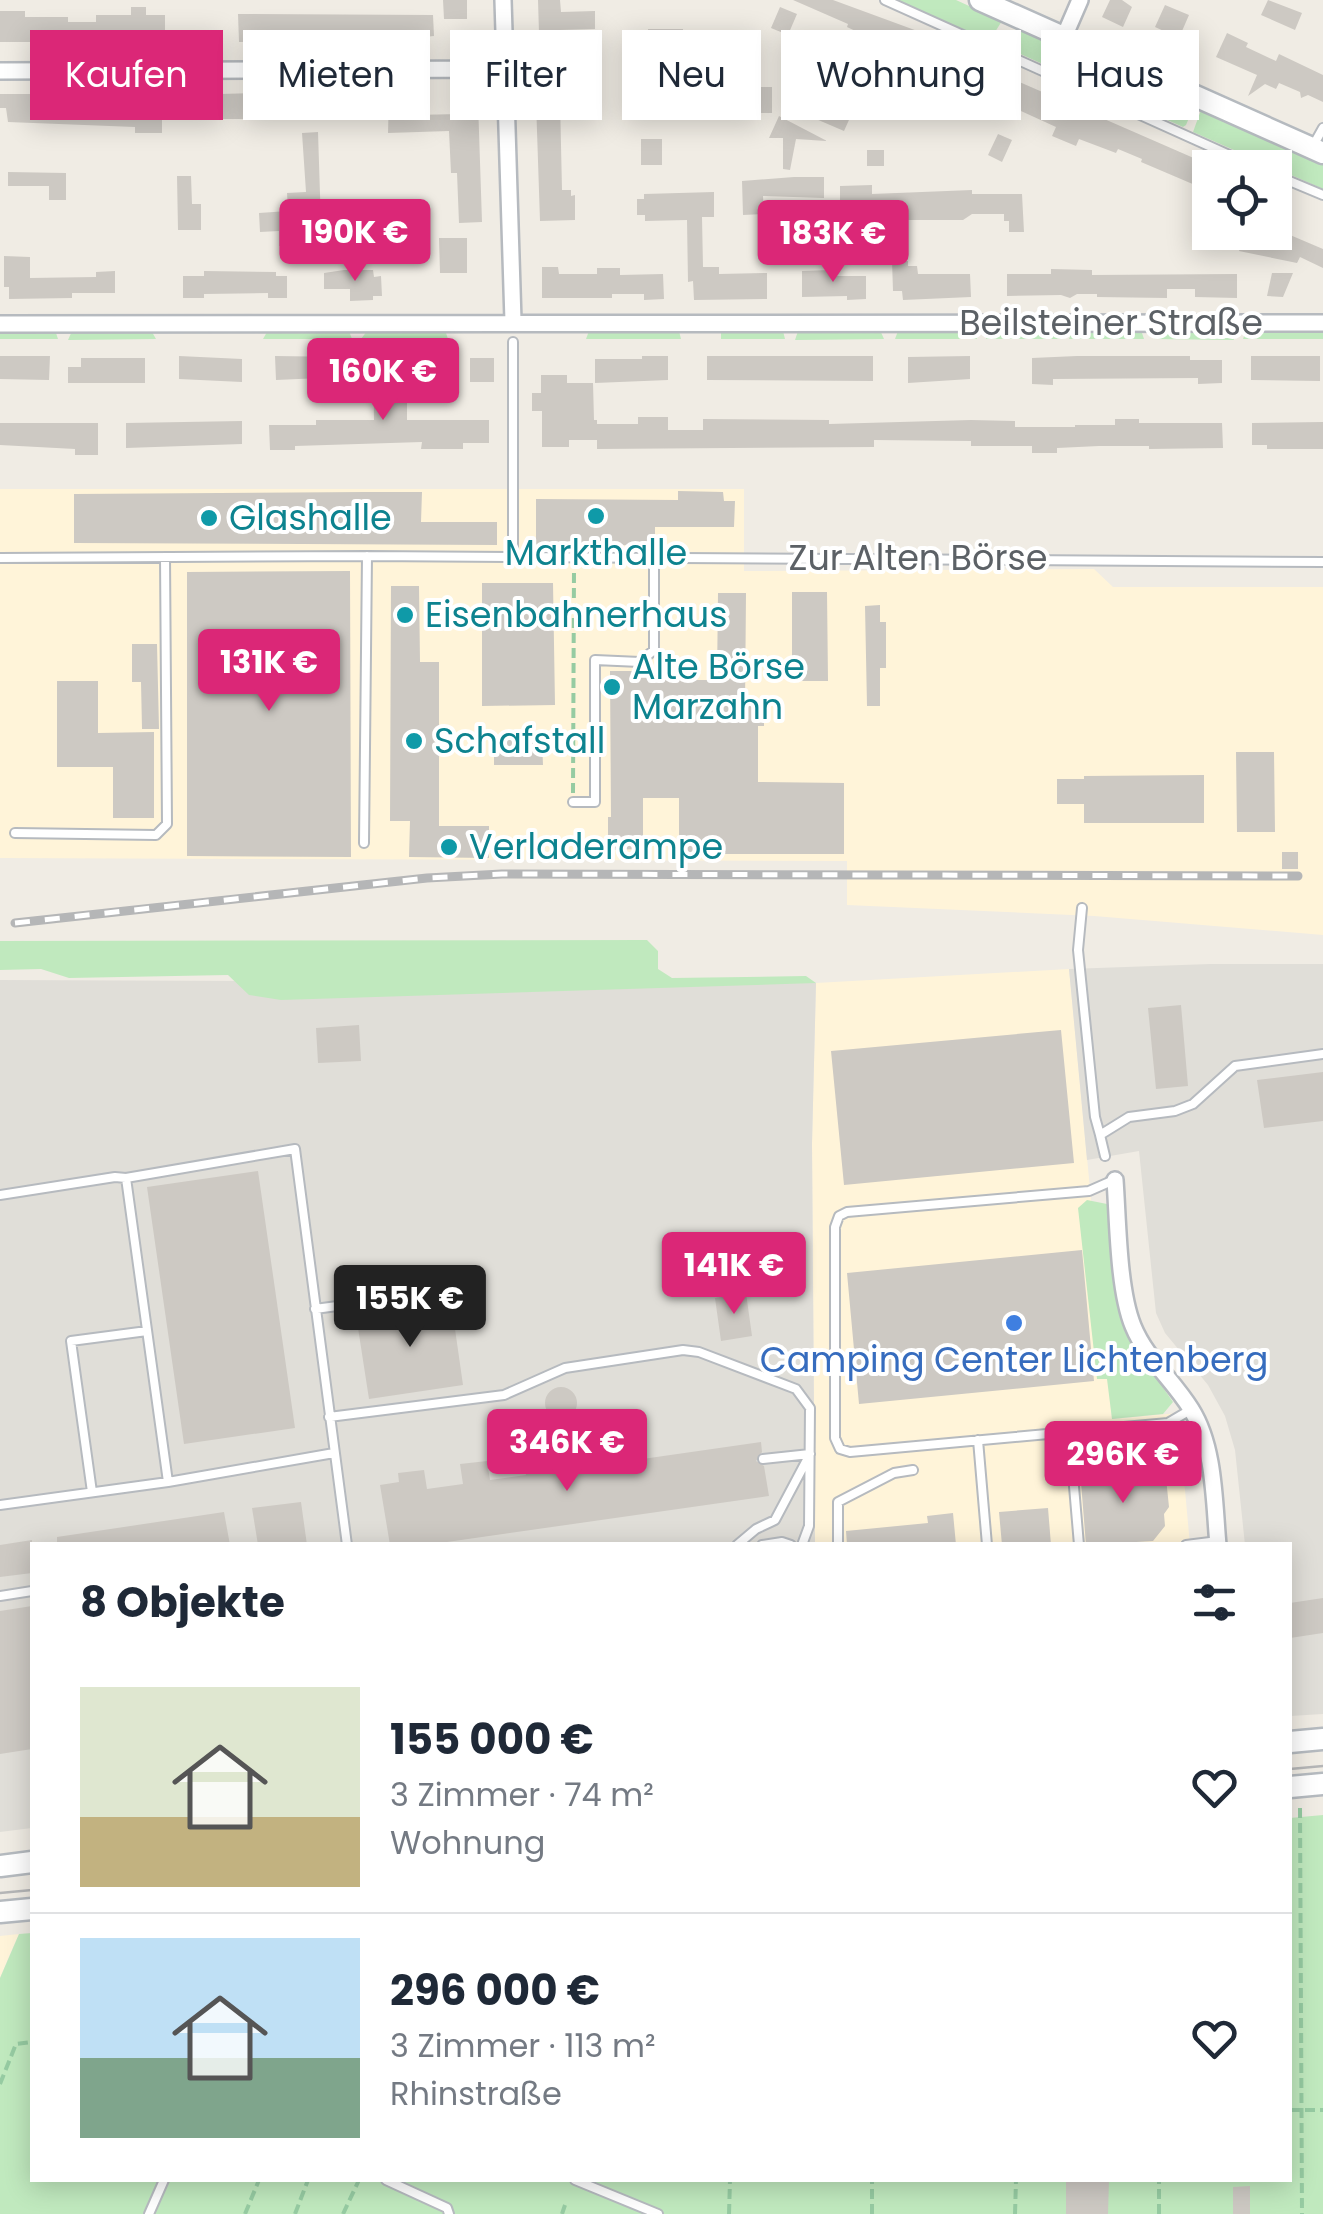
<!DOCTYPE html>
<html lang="de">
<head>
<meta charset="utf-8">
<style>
  body { margin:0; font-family:Poppins,sans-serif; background:#f6f6f7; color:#1f2937; height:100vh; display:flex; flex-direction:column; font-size:38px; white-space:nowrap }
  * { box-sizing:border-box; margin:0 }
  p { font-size:32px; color:#747a83 }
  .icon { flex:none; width:55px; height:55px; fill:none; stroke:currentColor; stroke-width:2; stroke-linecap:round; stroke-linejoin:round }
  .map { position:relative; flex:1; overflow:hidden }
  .drawer { position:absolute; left:30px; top:1542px; width:1262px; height:640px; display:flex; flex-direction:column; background:#fff; border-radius:0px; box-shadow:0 5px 25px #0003 }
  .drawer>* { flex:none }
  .guide { position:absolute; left:30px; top:30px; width:1265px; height:90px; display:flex; gap:20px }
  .buttons { position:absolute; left:1192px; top:150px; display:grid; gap:20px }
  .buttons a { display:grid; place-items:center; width:100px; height:100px; border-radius:0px; background:#fff; box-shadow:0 5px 25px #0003; font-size:50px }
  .price { position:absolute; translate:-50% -85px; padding:0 22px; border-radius:10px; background:#db2777; color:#fff; font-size:32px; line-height:65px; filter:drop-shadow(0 2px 5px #0008) }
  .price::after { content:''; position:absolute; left:50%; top:60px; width:30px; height:22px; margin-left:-15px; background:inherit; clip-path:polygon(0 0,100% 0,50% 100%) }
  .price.active { background:#222; color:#fff }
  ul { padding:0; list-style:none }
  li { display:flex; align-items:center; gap:30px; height:250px; padding:0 50px }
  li+li { border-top:2px solid #e0e1e3 }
  li span { display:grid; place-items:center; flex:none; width:280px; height:200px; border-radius:0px; color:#555 }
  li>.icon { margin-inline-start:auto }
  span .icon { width:120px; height:120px; fill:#fffc; stroke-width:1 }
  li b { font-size:42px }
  h2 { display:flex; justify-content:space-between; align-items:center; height:120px; padding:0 50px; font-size:42px }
  .chip { padding:0 35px; border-radius:0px; background:#fff; box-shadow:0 5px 25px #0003; font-size:35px; line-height:90px }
  .chip.active { background:#db2777; color:#fff }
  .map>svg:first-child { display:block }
</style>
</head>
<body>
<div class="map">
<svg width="1323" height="2214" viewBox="0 0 1323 2214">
  <rect width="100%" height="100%" fill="#f0ece4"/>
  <path fill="#fff4d9" d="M0,489H744V571L1094,569L1113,587H1323V935L1094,916L847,905V861L0,858Z
    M1069,969L1112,1419L1178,1413L1190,1545H815L812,1144L816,983Z
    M19,1934L10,1954L0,1978V1936Z"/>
  <path fill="#e0ded8" d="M1210,964H1323V1714L1290,1716V1545H1245L1235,1450L1225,1416L1208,1385L1165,1333L1156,1313L1139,1151L1087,1160L1069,969Z
    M0,980L816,983L812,1144L815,1545H32V1828L0,1832Z"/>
  <path fill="#c0e9be" d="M895,0H956L1002,21L995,32L973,34Z
    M1017,27L1194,106L1186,125L1183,127L1007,48Z
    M1201,110L1323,165V189L1193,132Z
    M55,330L58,339H0V331Z
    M445,330L448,339H361L367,331Z
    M880,330L884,339L795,340L798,331Z
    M1058,330L1061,339H986L989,331Z
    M1141,330L1144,339H1069L1072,332Z
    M72,331L152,332L156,339L68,340Z
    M349,331L352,339H263L267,332Z
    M589,331H679L681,339H586Z
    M721,331H783L785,339H721Z
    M898,331H974L977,339H895Z
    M1157,331H1231L1234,340L1154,339Z
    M1246,331H1323V339H1243Z
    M647,940L658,951V969L672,978L806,976L816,983L281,1000L249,995L228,975L69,978L41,969L0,970V941Z
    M1087,1200L1107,1204L1120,1317L1135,1347L1173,1402L1163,1414L1112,1419L1107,1379H1097L1078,1208Z
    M1323,1815V2214H0V1978L19,1934L32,1933V2180H1290V1818Z"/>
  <path fill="#cdc9c3" d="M443,0H467V19H444Z
    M538,0H560L561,12L595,11V29L560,30L561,53L535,54L534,33H539Z
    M793,0H833L931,36L929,41L969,60L1212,166L1210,185L1205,183L1202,188L1141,162L1142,159L1118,149L1116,153L1079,139L1076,146L1052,136L1056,127L1001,102L996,113L978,105L982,98L978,96L980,92L935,72L938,67L881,42L877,49L863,43L866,36L847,27L848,24Z
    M1110,0H1122L1132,7L1123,27L1102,17Z
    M1268,0L1302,13L1295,30L1261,15Z
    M1165,5L1189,15L1179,38L1155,27Z
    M131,7H146V15H165V44H150V36L117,35L68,36V42H0V11H25V17H68V22H96V15H131Z
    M780,7L797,14L788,35L771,28Z
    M238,14L433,15L434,36L387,41V34L337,37V41L239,42Z
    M648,29H683V55H677L675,87H651Z
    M1227,33L1248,43L1246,47L1276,61L1279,54L1323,75V102L1308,95L1301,98L1300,92L1279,83L1276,89L1265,84L1248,96L1257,75L1216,57Z
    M751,87H772V113H751Z
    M288,92L289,119H162V133H135V127L8,122L6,108H0V94H156V103H184V95Z
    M389,94H413V115L460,114L459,102H478L482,222L459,223L457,173H451L449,131L388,133Z
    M826,98L853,111L844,131L816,119Z
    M560,100L562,190H571V196L575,195V220L540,221L536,101Z
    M779,116L827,141L796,139L790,170L783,169V138H769Z
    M318,132L321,225H328V245L279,246V231L260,232L259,213L288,211L287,193L306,192L302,133Z
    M998,134L1012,140L1002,162L988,155Z
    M641,139H662V165H641Z
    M867,150H884V166H867Z
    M8,172L66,173V200H49V186H8Z
    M177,176H191L192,204H201V230H178Z
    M794,177H824V198L763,196L764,214L743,215L742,181Z
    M872,185V194L972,190V194H1022L1024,232H1009V221H1004V214H972L963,220H891V212H865V221H840V186Z
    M714,192V217H702L703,267H719V274L767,273V299L694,300L693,281L688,282L687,220L645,221V215H637V199H644V194Z
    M1245,232H1283L1323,249V268L1300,257L1297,263L1239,251Z
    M439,238H467V273H440Z
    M4,256L30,257V278L96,277V272L115,271V293H72V298L9,299V287H4Z
    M892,261H908V266H917L918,274H970L971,297L903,300L902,291H893Z
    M542,267H558L559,274H597V268H620V275L663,274L664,299L644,300V294H612V298H542Z
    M1051,269L1092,270V275L1237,274V298L1195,297V289H1167V298L1097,297V294H1077L1070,298L1061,295L1007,296V274H1051Z
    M344,270H373L374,277L381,276L382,296H373V300L350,301V289H324V273Z
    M832,270L833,276H866V299L847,300V296L802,297V271Z
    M204,271L276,272V276H287V298H268V293L204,294V298H183V276H204Z
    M1272,273H1293L1283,297L1267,296Z
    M0,356H50L49,380L0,379Z
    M179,356L242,359V382L179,379Z
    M275,356L345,357L344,377L276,380Z
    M642,356H668V380L595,383V359H642Z
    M707,356H873V381L707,380Z
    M970,356V379L908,383V357Z
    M1077,356H1190V360H1222V383L1198,384V378L1053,379V385L1032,384V358Z
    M1251,356H1320V381L1251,380Z
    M81,358H145V383H68V367H81Z
    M470,358H494V382H470Z
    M373,360H394L395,372H401V385H407V420H489V443H463V449H421L422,442L295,446V450H270L269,425H316V420H374Z
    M541,375H567V383H593L594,420H597V424H638V417H668V430H703V419L829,420V424L971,420L1015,421V427H1075V425H1115V419H1139V423H1222L1223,448L1149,449V446H1099L1057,448V453H1032V446H971V441L874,440V447L597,449V440H569V447H542V411H532V393H541Z
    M242,421V444L126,448V423Z
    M1323,422V449H1267V445H1252V423Z
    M0,423H98V455H75V449L0,445Z
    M678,491L723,492L724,501H735L734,527H655V545L536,546V499L678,500Z
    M366,492H422L421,522H497V545L74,543V494Z
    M350,571L351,857L187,856V572Z
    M482,583H553L555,705L482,706Z
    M391,586H419L420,662H439V826H489V858L409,857L410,821H390Z
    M792,592H827L828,681H792Z
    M718,593H746L745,706H764V726H758V782L844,783V854H679V798H643V849L608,850V817H611L610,671H653V680H717Z
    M880,605V622H886V668H880V706H867L865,606Z
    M132,644H157L159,729H142L141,682H132Z
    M57,681H98V733L154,732V818H113V767H57Z
    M494,740H542L543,765H494Z
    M1236,752H1274L1275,832H1237Z
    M1204,775V823H1084V804H1057V779H1084V776Z
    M1282,852H1298V869H1282Z
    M1181,1005L1188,1086L1156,1089L1148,1008Z
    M359,1025L361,1061L318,1063L316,1028Z
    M1061,1030L1074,1163L844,1185L831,1051Z
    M1323,1072V1121L1264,1128L1257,1080Z
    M258,1171L295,1428L184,1444L147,1187Z
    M1082,1250L1094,1381L859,1404L847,1273Z
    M746,1293L752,1336L721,1341L715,1298Z
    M451,1301L463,1385L369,1399L356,1315Z
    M545 1403a16 16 0 1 1 32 0a16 16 0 1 1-32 0Z
    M761,1442L762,1452L756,1461L764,1466L769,1496L426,1545H390L380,1485L399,1482L398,1473L424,1470L427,1489L463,1484L460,1464L487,1461L490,1480L526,1475L523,1456L549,1452L552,1472Z
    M1119,1466L1120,1477L1160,1473L1166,1478L1169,1507L1164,1514L1165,1526L1153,1541L1086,1545L1080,1470Z
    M301,1502L307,1545H258L252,1508Z
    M1048,1508L1051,1545H1002L999,1512Z
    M224,1512L230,1545H57V1537Z
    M953,1513L956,1545H847L846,1531L928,1523L927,1516Z
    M32,1540V1573L0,1577V1545Z
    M1323,1598V1633L1290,1638V1603Z
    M32,1606V1749L0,1754V1611Z
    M1066,2180H1109L1108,2214H1066Z
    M1250,2186V2214H1233V2187Z"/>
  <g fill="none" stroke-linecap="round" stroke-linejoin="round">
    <defs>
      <path id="lane" d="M885,0L1258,168
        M1314,144L1323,128
        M1275,175L1323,195
        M513,557V342
        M0,558L367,556L1323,562
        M573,802H595V660L640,662L654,650V558
        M15,833L156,835L167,824L165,557
        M364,843L367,556
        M1082,908L1078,950L1095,1117L1100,1135
        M1105,1156L1100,1135L1129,1117L1175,1111L1193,1104L1235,1066L1323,1054
        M126,1178L168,1482
        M1114,1180L1089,1191L847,1212L839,1216L835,1227V1438L840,1449L850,1452L1168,1423L1192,1409
        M0,1195L115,1177L126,1178L295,1149L347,1545
        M315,1309L448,1291
        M329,1417L504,1395L565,1368L683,1350L699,1352L796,1389L810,1408L809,1526L802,1545
        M978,1440L987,1545
        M92,1492L71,1341L147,1331
        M0,1505L168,1482L334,1453
        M737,1545L756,1529L775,1520L810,1454L763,1459
        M762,1545L782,1542L791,1545
        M838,1545V1502L894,1473L913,1470
        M1079,1545L1072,1463L1207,1451
        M1186,1545L1218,1541
        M0,1596L32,1591
        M386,2180L447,2208L449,2214
        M575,2180L658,2214
        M149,2214L164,2180"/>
      <path id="street" d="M503,0L513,321
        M1064,37L1080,0
        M0,71L505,69
        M0,324L1323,323
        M1115,1180C1118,1221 1118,1289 1133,1326C1146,1358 1173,1380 1191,1409C1215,1447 1214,1502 1218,1545"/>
      <path id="secondary" d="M980,0L1323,153
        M1290,1742L1323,1739
        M1290,1787L1323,1784
        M0,1866L32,1862
        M0,1912L32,1909"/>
    </defs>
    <use href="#lane" stroke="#b6babf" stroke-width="12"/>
    <use href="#street" stroke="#b6babf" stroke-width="20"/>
    <use href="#secondary" stroke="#b5babf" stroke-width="25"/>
    <path stroke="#96cba2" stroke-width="4" stroke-dasharray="10 5" stroke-linecap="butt" d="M573,793L574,567
      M1300,1808L1302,2214
      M0,2084L16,2044L32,2042
      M1290,2110H1323
      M245,2214L259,2180
      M295,2214L308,2180
      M343,2214L359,2180
      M562,2214L565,2205
      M729,2214L730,2180
      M872,2214V2180
      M1015,2214L1016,2180
      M1159,2214V2180"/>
    <use href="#lane" stroke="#fff" stroke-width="8"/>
    <use href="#street" stroke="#fff" stroke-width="15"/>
    <use href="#secondary" stroke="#fff" stroke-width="20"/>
    <path stroke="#b5b6b7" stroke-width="2.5" d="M1290,1769L1323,1766
      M0,1893L32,1890"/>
    <defs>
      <path id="rail" d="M15,923L427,878L502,874L1298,876"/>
    </defs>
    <use href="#rail" stroke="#b5b6b7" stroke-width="9"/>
    <use href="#rail" stroke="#fff" stroke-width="5" stroke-dasharray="15" stroke-linecap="butt"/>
  </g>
  <g fill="#0f9aa8" stroke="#fff" stroke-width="4">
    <circle cx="596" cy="516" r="10"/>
    <circle cx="209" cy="518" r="10"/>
    <circle cx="405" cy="615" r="10"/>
    <circle cx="612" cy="687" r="10"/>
    <circle cx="414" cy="741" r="10"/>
    <circle cx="449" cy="847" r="10"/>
  </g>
  <circle fill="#3f7fe0" stroke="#fff" stroke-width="4" cx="1014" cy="1323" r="10"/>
  <g text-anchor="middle" stroke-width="8" stroke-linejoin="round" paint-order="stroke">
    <g font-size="35" fill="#5c6166" stroke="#fff">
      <text x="1111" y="335">Beilsteiner Straße</text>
      <text x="918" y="570">Zur Alten Börse</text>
    </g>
    <g font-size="35" fill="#0d838f" stroke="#fff" text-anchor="start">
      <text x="229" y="530">Glashalle</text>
      <text x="596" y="565" text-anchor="middle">Markthalle</text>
      <text x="425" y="627">Eisenbahnerhaus</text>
      <text x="632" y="679">Alte Börse<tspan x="632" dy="40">Marzahn</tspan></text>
      <text x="434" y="753">Schafstall</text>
      <text x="469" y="859">Verladerampe</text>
    </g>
    <g font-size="35" fill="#366cbe" stroke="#fff">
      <text x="1014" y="1372">Camping Center Lichtenberg</text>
    </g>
  </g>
</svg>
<div class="buttons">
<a><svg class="icon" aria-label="locate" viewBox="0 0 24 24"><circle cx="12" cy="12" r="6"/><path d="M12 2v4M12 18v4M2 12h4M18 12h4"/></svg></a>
</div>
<b class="price" style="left:355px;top:284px">190K €</b>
<b class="price" style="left:833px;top:285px">183K €</b>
<b class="price" style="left:383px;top:423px">160K €</b>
<b class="price" style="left:269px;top:714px">131K €</b>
<b class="price" style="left:734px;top:1317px">141K €</b>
<b class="price active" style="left:410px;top:1350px">155K €</b>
<b class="price" style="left:567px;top:1494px">346K €</b>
<b class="price" style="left:1123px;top:1506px">296K €</b>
<div class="guide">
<a class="chip active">Kaufen</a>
<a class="chip">Mieten</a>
<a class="chip">Filter</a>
<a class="chip">Neu</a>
<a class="chip">Wohnung</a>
<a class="chip">Haus</a>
</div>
<section class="drawer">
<h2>8 Objekte<svg class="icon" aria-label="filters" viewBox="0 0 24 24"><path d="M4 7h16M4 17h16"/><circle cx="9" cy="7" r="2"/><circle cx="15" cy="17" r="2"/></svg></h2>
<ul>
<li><span style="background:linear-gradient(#dfe7d0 65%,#c2b280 0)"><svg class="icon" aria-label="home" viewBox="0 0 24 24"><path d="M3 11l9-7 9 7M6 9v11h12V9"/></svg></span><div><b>155 000 €</b><p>3 Zimmer · 74 m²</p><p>Wohnung</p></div><svg class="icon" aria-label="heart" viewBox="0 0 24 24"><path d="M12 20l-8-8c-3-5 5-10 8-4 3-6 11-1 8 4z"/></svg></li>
<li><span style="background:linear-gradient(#bfe0f5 60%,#7fa58c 0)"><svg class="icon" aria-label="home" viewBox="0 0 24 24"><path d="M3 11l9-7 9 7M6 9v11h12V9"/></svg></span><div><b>296 000 €</b><p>3 Zimmer · 113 m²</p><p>Rhinstraße</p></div><svg class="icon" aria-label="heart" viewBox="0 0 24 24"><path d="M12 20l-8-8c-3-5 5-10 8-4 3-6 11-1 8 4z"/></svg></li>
</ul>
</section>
</div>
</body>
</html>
